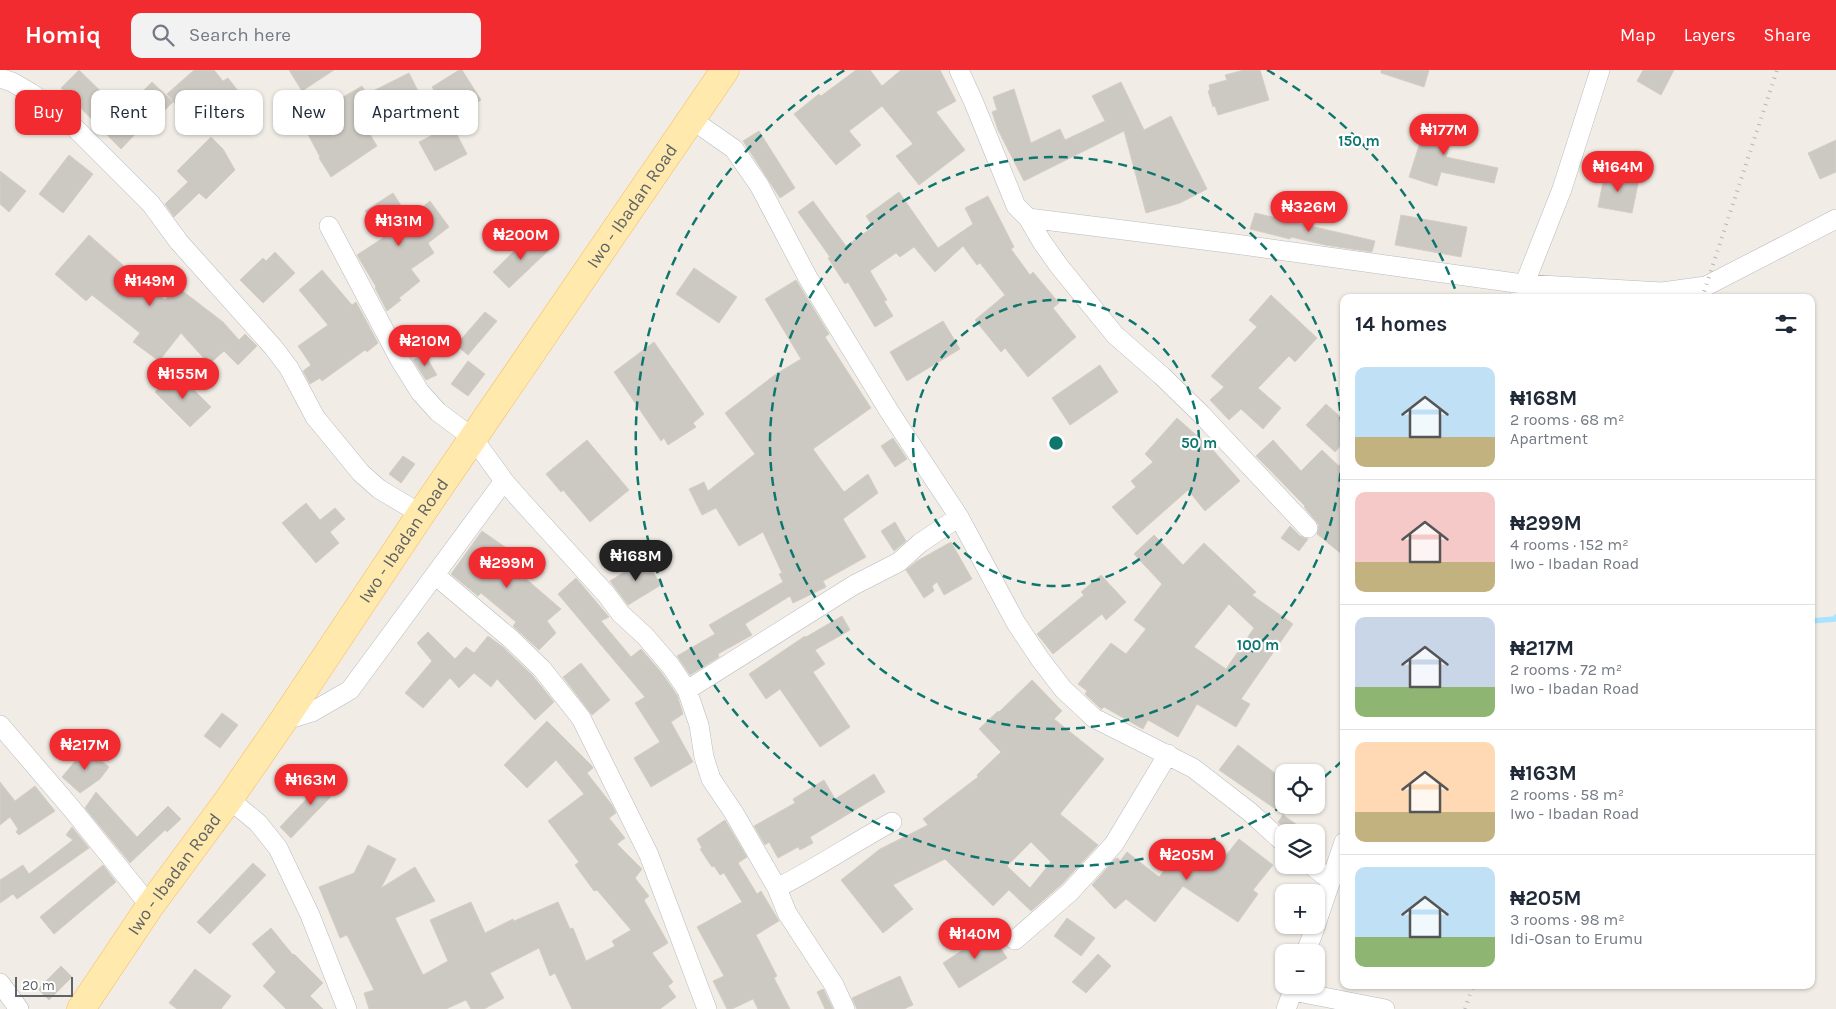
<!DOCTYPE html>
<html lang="en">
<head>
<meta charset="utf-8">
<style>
  body { margin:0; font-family:Karla,sans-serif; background:#f2f2f3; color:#1f2937; height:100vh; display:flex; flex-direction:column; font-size:19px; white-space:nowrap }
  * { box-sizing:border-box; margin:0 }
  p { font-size:16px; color:#747a83 }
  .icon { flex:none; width:28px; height:28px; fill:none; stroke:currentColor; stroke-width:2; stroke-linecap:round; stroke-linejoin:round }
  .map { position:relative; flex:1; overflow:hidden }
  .sheet { position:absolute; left:1340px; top:224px; width:475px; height:695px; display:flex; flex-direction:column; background:#fff; border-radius:10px; box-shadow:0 1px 4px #0004 }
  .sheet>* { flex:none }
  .top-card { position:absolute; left:15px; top:20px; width:475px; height:45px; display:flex; gap:10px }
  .fabs { position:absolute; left:1275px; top:694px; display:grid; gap:10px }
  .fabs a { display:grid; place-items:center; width:50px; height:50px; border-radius:10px; background:#fff; box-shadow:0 1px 4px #0004; font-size:25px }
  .scale { position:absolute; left:15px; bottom:12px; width:58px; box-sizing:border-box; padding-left:5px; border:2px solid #5e6367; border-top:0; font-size:14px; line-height:18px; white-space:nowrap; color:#5e6367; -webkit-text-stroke:4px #fff; paint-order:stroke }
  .price { position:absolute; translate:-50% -42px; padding:0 11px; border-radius:18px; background:#f22b31; color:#fff; font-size:16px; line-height:32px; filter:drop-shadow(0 1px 2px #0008) }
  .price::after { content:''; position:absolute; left:50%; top:30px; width:15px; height:11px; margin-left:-8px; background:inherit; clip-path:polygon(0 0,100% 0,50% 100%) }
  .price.selected { background:#222; color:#fff }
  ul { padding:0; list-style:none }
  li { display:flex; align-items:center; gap:15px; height:125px; padding:0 15px }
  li+li { border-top:1px solid #e0e1e3 }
  li span { display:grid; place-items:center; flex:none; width:140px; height:100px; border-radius:10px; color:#555 }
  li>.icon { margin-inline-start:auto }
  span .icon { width:60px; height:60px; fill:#fffc; stroke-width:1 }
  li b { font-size:21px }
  h2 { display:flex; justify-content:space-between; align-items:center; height:60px; padding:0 15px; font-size:21px }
  .pill { padding:0 18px; border-radius:10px; background:#fff; box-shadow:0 1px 4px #0004; font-size:18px; line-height:45px }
  .pill.selected { background:#f22b31; color:#fff }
  header { display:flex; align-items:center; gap:30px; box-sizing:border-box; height:70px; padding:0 25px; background:#f22b31; color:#fff }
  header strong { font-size:24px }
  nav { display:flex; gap:28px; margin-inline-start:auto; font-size:18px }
  .search { width:350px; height:45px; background:#f2f2f3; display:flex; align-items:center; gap:12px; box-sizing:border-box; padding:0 18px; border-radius:10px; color:#747a83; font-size:19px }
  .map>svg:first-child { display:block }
</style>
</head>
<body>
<header>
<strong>Homiq</strong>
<div class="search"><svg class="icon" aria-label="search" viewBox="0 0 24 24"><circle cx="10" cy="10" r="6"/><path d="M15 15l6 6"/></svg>Search here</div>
<nav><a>Map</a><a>Layers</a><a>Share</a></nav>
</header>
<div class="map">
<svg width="1836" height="939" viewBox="0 0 1836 939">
  <rect width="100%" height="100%" fill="#f1ede6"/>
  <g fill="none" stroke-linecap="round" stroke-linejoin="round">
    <path stroke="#a8e3ff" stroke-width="5.5" d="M1811,551L1835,549L1836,547"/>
  </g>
  <path fill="#ccc8c2" stroke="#d6cec4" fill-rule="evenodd" d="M79,0L118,38L135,21L139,25L152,12L173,32L145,60L142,57L121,79L61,18Z
    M194,0H214L223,11L228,8L253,40L227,61L197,24L180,39L167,24Z
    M289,0H334L302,21Z
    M459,0H462L481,30L453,48L432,17Z
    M856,0H870L882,16L901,0H940L956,31L936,42L965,80L919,115L896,86L913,74L882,36L849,61L861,75L836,95L794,44L819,24L821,26Z
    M1244,0H1260L1269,30L1218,45L1215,36L1213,37L1208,21L1210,20L1209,15L1227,10L1225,5Z
    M1381,0H1429L1424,17L1381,3Z
    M1643,0H1674L1661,25L1637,11Z
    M409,3L424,33L368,61L377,76L331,107L319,88L320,87L302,53L340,32L338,30L362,16L367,24Z
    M1121,12L1144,60L1171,46L1207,119L1180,133L1146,143L1124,61L1024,111L998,60L992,42L997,40L993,27L1014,19L1031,73L1060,59L1065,70L1105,51L1092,26Z
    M1429,44L1456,52L1446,87L1498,98L1494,113L1441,102L1437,116L1409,107Z
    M452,55L467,84L435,101L419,72Z
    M759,61L795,118L780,128L743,71Z
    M211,67L223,79L235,100L206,129L199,123L174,147L165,134L188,112L177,101Z
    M1836,70V102L1820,109L1808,83Z
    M69,85L93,104L63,143L39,124Z
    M0,101L26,121L9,142L0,134Z
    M1605,102L1639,109L1632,143L1598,137Z
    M899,122L938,178L973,154L965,138L988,126L1014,177L1011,179L1030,205L1033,202L1059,233L1053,238L1076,267L1028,307L1005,278L1001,282L975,250L1005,225L980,193L977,195L963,176L935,202L914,177L900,187L896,183L870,201L887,230L884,231L893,246L875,257L848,212L845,214L828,188L830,187L798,142L813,131L846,176L873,157L866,146Z
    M393,123L409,148L430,131L449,157L428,173L434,183L411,199L420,211L399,228L401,230L387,241L375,218L376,217L357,185L383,168L365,141Z
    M1255,143L1375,171L1372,182L1325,175L1291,167L1290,169L1250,159Z
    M1401,145L1467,157L1461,187L1395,175Z
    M532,163L549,180L509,218L493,202Z
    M89,165L124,196L123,197L165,230L176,216L223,252L239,270L245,264L257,276L238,295L224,281L209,294L181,263L159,291L133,272L140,263L92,225L86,231L55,204Z
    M275,182L295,203L263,233L240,210L263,188L266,191Z
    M694,198L737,227L719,253L676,224Z
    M322,200L352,235L356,232L378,273L367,282L365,280L322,311L320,308L310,314L303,301L311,295L298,276L328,255L299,220Z
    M796,210L829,264L825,267L871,338L813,379L844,422L868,404L878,423L843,449L866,487L823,511L826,517L793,533L790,526L745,554L752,565L718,584L719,587L690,605L677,586L715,564L709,555L783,512L779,504L782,503L763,462L739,476L716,438L702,445L689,419L704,412L708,421L755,384L725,343L776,304L801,289L765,229Z
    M1271,225L1317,268L1295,292L1289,286L1258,318L1281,338L1263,359L1241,339L1229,350L1210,330L1224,317L1211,306L1257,257L1249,250Z
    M485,242L497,251L468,285L456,275Z
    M943,251L960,279L907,311L890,282Z
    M654,272L704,344L693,353L696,357L668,375L664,368L661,371L614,302Z
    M424,283L437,305L426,310L413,290Z
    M468,291L485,304L468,326L451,314Z
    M1100,295L1118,322L1070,355L1052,328Z
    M176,302L211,337L190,357L155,322Z
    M1326,334L1344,350V372L1335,382L1306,355Z
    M1177,348L1213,380L1240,411L1205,441L1188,420L1137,465L1112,437L1136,417L1131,411L1153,392L1145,384Z
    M893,368L907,389L895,397L881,376Z
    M587,370L629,420L590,452L563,420L561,422L546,404Z
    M1273,370L1301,401L1322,380L1344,401V486L1317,464L1319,455L1304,437L1305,436L1256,386Z
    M403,386L415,394L401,413L389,404Z
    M306,433L320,450L335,438L345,449L330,462L339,473L316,493L282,453Z
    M895,452L906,471L894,481L881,461Z
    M1290,456L1300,466L1308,469L1299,481L1281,468Z
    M482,461L518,486L511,496L561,539L547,551L556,563L539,580L513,556L516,552L481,523L478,526L451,504Z
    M1154,465L1183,495L1204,473L1256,522L1252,525L1293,554L1241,629L1250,634L1236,657L1197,634L1178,667L1148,650L1143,659L1104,637L1102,639H1101L1085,624L1087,621L1078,614L1111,573L1126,584L1146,559L1134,550L1162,514L1134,484ZM1229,534L1254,558L1226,599L1194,577Z
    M951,472L972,509L944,525L937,512L932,516L934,521L924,528L906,500L917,491Z
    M645,489L661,515L628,535L610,511Z
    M1101,505L1126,532L1106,550L1102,544L1053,584L1037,564L1084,525L1081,522Z
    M576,508L609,547L601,551L631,587L641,579L661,602L677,625L683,644L671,652L693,692L651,717L634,688L660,672L635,633L645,627L558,524Z
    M842,546L850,560L815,580L825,594L813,602L850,657L820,677L780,619L766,629L749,604L805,566L806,567Z
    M428,562L455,589L466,577L474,583L488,566L503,577L532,605L554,632L535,650L497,609L491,617L474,603L459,618L450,608L423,638L405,623L432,591L417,573Z
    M581,593L610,630L592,645L563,607Z
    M1032,610L1062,641L1054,649L1104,689L1060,744L1098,775L1062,814L1031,841L1009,820L993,836L945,789L893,815L913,839L883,863L841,810L880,779L928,755L923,749L978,707L977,705L1001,682L979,659L998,641L999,642ZM1031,772L1051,792L1030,818L1007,796Z
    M222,643L238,655L220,678L204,666Z
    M547,651L592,696L593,698L587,703L612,735L616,743L609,748L625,768L617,774L642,799L635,808L649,826L644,830L668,873L652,883L673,912L668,916L676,927L660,939H572L555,903L550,906L539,878L490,903L504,928L484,939H471L466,930L446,939H369L364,923L374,920L347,865L340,868L319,817L354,803L368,775L396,789L381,818L415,797L435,831L395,848L423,905L448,891L430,850L471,832L485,863L513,849L514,851L558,832L570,859L573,858L586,891L615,876L612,871L631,860L597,820L594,821L575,795L579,792L548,751L584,724L556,690L527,718L504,695Z
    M1238,675L1284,710V745L1219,700Z
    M86,678L109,697L100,709L80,723L62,707Z
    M330,704L342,715L291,768L280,757Z
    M874,704L885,722L810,767L813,773L800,780L798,777L778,788L769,772L765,775L754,756L795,733L793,729L824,710L835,729Z
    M0,712L15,731L35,716L55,741L19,765L16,762L18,759L10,747L0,755Z
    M96,722L137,767L168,736L181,749L167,762L165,760L130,793L85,738Z
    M1283,745L1307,762H1289L1278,752Z
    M725,750L747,787L738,793L757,824L761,821L779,851L756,865L777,906L774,908L790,939H758L753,929L732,939H727L713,911L724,906L697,857L742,832L724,803L720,805L714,796L712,797L700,779L702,778L697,769Z
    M72,757L89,778L17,829L13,824L0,833V810L23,795L29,804L73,770L66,765Z
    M1239,769L1273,795L1253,820L1258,824L1238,852L1183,816L1155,852L1126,829L1115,839L1092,815L1115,789L1118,788L1120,791L1127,782L1159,807L1185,775L1209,794L1213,790L1219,794Z
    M253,793L266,805L210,864L197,852Z
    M103,795L116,812L54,864L40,847Z
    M1067,848L1095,868L1081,886L1054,866Z
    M271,858L293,885L294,884L323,913L310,926L323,939H286L263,916L276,902L252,874Z
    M990,862L1007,888L959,918L943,893Z
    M1098,884L1111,896L1086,923L1072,912Z
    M61,896L72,907L49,930L38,919Z
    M195,899L231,926L221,939H177L169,933Z
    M900,906L913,935L904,939H857L852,928Z
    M823,919L824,920L833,939H825L817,922Z"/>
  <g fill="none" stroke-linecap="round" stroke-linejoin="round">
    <defs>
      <path id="street" d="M959,0L974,33L1016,136L1028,148L1235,174L1523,214L1662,222L1706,216L1836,149
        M0,8L12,12L31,23L66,49L151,134L179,172L273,277L289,298L315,347L361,403L379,419L421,444
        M691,49L734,79L759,115L808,208L889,341L959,447L1016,553L1040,589L1063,619L1094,648L1193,698L1250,742L1284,773
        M1028,148L1042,172L1059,196L1115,265L1162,306L1201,344L1308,458
        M329,156L400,290L420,322L438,342L473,368L504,411L525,435L606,524L621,544L645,566L670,595L687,620L699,655L704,687L711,709L734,743L777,818L787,843L834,915L845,939
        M1519,228L1562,119L1600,0
        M435,505L511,569L542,599L581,648L649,785L707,939
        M687,620L854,515L899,492L920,473L959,447
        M283,651L312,642L350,620L504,411
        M0,655L72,739L150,836
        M229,729L258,753L278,778L310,845L347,939
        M1311,795L1331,811
        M777,818C817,798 853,773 892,752
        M1316,854L1344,772
        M1015,870L1070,822L1114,774L1168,684
        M1306,882L1316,855
        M0,913L19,939
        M1293,921L1385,939
        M1286,939L1295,915"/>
      <g id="primary">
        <path id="s1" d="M81,939L150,836L229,729L283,651L421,444L725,0"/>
      </g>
    </defs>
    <use href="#street" stroke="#b7babd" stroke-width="20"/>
    <use href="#primary" stroke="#f8ba58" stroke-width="29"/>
    <use href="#street" stroke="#fff" stroke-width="19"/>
    <use href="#primary" stroke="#ffe9ad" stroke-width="28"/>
    <path stroke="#b5b6b7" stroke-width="4" stroke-dasharray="1 6" stroke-linecap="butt" d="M1702,228L1777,0
      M1465,939L1473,915"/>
  </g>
  <g fill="none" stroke="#0f766e" stroke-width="2.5" stroke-dasharray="9 6">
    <circle cx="1056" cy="373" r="143"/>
    <circle cx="1056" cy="373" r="286"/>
    <path d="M1342 691A428 428 0 0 1 1317 713M1283 736A428 428 0 1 1 845 0M1267 0A428 428 0 0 1 1458 227"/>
  </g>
  <g text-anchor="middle" stroke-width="4.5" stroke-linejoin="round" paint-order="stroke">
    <g font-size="18" fill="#5e6367" stroke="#fff">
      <text dy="6" stroke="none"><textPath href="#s1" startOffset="974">Iwo - Ibadan Road</textPath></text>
      <text dy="6" stroke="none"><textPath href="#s1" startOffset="569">Iwo - Ibadan Road</textPath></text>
      <text dy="6" stroke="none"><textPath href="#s1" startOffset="164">Iwo - Ibadan Road</textPath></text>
    </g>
  </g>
  <circle cx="1056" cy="373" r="8" fill="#0f766e" stroke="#fff" stroke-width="2.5"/>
  <g font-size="15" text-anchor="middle" font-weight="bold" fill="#0f766e" stroke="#fff" stroke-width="4.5" stroke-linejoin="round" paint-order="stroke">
    <text x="1359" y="76">150 m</text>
    <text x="1199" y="378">50 m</text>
    <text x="1258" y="580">100 m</text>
  </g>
</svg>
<div class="fabs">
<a><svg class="icon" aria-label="locate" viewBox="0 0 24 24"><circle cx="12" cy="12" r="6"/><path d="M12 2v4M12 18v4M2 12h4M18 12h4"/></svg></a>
<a><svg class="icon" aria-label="layers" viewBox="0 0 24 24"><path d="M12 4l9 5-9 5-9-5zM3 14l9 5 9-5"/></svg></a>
<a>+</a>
<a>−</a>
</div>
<div class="scale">20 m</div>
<b class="price" style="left:1444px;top:86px">₦177M</b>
<b class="price" style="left:1618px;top:123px">₦164M</b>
<b class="price" style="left:1309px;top:163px">₦326M</b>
<b class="price" style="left:399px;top:177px">₦131M</b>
<b class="price" style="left:521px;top:191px">₦200M</b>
<b class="price" style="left:150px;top:237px">₦149M</b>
<b class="price" style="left:425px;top:297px">₦210M</b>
<b class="price" style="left:183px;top:330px">₦155M</b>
<b class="price selected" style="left:636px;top:512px">₦168M</b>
<b class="price" style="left:507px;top:519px">₦299M</b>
<b class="price" style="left:85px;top:701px">₦217M</b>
<b class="price" style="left:311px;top:736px">₦163M</b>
<b class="price" style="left:1187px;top:811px">₦205M</b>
<b class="price" style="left:975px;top:890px">₦140M</b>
<div class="top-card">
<a class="pill selected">Buy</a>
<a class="pill">Rent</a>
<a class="pill">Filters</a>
<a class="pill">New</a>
<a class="pill">Apartment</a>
</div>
<section class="sheet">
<h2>14 homes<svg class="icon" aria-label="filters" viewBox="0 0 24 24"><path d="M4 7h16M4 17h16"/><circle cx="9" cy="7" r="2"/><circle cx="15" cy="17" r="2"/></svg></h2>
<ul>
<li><span style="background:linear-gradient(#bfe0f5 70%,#c2b280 0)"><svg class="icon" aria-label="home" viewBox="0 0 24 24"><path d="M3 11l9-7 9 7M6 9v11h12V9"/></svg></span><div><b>₦168M</b><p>2 rooms · 68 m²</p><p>Apartment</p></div></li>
<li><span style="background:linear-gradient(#f6c9c9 70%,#c2b280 0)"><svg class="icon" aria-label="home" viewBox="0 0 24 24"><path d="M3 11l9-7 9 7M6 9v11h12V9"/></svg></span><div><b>₦299M</b><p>4 rooms · 152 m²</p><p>Iwo - Ibadan Road</p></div></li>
<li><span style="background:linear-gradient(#c9d6e8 70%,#8fb573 0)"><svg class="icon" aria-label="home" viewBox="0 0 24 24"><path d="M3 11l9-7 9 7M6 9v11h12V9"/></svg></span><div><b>₦217M</b><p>2 rooms · 72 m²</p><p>Iwo - Ibadan Road</p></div></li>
<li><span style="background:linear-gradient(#ffd9b3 70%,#c2b280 0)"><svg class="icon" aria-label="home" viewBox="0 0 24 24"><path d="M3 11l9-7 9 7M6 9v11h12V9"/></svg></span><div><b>₦163M</b><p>2 rooms · 58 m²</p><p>Iwo - Ibadan Road</p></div></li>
<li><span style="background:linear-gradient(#bfe0f5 70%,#8fb573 0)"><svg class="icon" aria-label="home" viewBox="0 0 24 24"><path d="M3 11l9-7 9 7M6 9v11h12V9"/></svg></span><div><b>₦205M</b><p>3 rooms · 98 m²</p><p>Idi-Osan to Erumu</p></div></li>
</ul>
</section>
</div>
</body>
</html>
